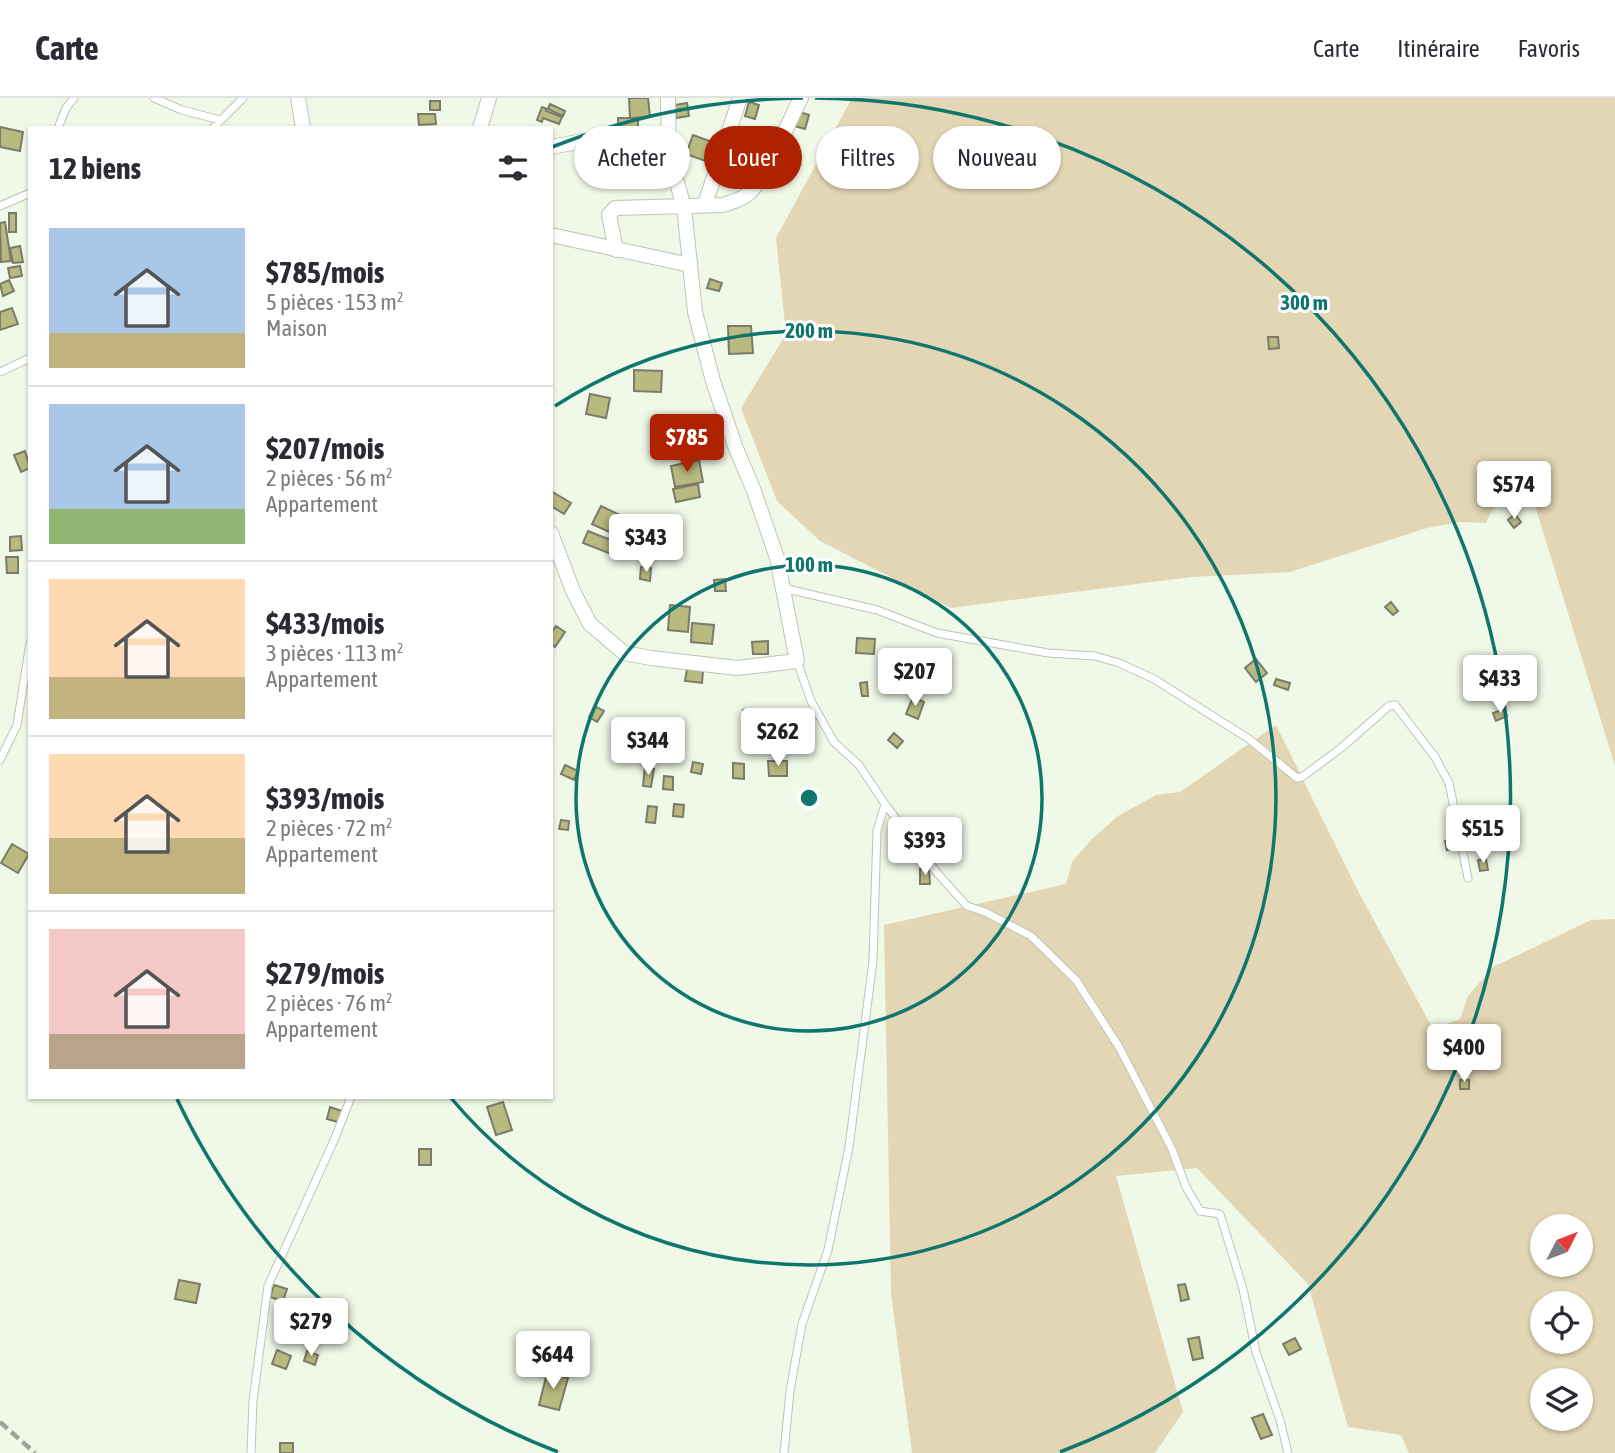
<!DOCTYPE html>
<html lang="fr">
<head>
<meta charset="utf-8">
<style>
  body { margin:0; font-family:"Asap Condensed",sans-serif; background:#f2f2f3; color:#2b2b33; height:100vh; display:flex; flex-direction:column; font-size:26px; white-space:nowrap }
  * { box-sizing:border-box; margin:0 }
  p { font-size:23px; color:#7c7c81 }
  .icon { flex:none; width:38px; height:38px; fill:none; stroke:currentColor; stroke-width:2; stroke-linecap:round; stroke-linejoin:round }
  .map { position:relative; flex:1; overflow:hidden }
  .sheet { position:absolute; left:28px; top:28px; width:525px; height:973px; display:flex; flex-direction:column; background:#fff; border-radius:0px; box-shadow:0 2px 5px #0004 }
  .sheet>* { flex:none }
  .banner { position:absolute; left:574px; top:28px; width:665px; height:63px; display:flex; gap:14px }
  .needle { width:46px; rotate:48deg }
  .buttons { position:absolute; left:1530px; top:1116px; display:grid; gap:14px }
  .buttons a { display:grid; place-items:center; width:63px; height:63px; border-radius:50%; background:#fff; box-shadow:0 2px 5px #0004; font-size:35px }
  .price { position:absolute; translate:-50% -60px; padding:0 16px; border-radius:7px; background:#fff; color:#222; font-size:23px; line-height:46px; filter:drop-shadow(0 2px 4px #0008) }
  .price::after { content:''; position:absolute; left:50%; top:42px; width:21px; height:16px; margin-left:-10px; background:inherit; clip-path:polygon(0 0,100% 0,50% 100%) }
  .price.selected { background:#ae2200; color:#fff }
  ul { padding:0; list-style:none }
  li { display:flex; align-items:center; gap:21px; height:175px; padding:0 21px }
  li+li { border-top:2px solid #e1e1e2 }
  li span { display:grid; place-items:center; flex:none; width:196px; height:140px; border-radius:0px; color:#555 }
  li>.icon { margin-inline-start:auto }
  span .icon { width:84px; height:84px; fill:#fffc; stroke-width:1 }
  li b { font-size:30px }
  h2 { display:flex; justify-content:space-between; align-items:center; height:84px; padding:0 21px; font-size:30px }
  .chip { padding:0 24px; border-radius:32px; background:#fff; box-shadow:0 2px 5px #0004; font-size:24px; line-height:63px }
  .chip.selected { background:#ae2200; color:#fff }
  header { display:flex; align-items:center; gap:42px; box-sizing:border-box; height:98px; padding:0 35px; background:#fff; border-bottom:2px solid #e1e1e2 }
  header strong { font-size:33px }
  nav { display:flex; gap:38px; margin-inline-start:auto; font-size:24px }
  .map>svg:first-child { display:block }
</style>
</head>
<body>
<header>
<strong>Carte</strong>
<nav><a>Carte</a><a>Itinéraire</a><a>Favoris</a></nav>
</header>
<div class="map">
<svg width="1615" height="1355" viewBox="0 0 1615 1355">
  <rect width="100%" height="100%" fill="#f0f8e7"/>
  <path fill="#e3d6b4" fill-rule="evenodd" d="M852,0H1615V668L1533,401L1497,402L1486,425L1460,424L1427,430L1290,474L1191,479L951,510L820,443L777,403L741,310L786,236L776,140Z
    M1276,627L1358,793L1433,931L1460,921L1468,898L1493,869L1591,822L1615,821V1355H1409L1401,1337L1348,1329L1308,1186L1197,1070L1116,1078L1183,1314L1155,1355H912L891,1195L884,827L1066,786L1072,764L1092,741L1118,718L1156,697L1180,694ZM1542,1129H1580V1167H1542ZM1542,1206H1580V1244H1542ZM1542,1283H1580V1321H1542Z"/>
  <path fill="#b9ba80" stroke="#7a7b6b" stroke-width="2" d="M629,0H648L650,19L630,20Z
    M430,3H440V12H430Z
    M749,4L759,7L755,21L745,18Z
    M687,5L689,18L676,20L675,7Z
    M550,6L565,13L563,18L548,11Z
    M542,9L547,11L546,13L562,19L559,26L543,20L542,24L537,22Z
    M796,13L809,17L805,31L791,27Z
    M418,16H435L436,26L419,27Z
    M618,20H638V37L618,36Z
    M0,29L23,34L20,53L0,49Z
    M693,37L715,45L708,64L686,56Z
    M727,45L746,52L734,87L716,81Z
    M773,59L786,64L781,79L768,75Z
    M9,115H16V134H9Z
    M5,124L11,163L1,164L0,125Z
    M20,148L23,164L13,165L10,150Z
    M20,168L22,178L10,180L8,170Z
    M710,181L722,185L719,193L707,190Z
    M9,182L14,193L3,198L0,186Z
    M12,210L18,226L0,232V214Z
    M728,228H751L753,255L729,256Z
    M1268,239H1278L1279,250L1269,251Z
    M634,272L662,273L661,294L634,293Z
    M590,296L610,300L606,320L586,316Z
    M25,353L30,370L21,374L14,357Z
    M699,362L703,384L675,389L671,368Z
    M698,386L700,399L676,404L673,391Z
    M551,393L571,405L564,416L551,408Z
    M601,408L626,420L618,438L592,426Z
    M1515,416L1521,424L1514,430L1508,422Z
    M588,433L616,444L611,456L583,445Z
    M21,438L22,452L10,453V439Z
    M6,459H18V475H7Z
    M786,461L799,462L798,473H785Z
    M641,469L651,470L650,483L640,481Z
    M725,481L726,493H715L714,482Z
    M1391,504L1398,513L1393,517L1385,509Z
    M670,507L690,509L688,534L668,532Z
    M692,525L714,527L712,546L691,544Z
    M556,528L565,534L555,549L551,546V535Z
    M857,540L875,541L874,556L856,555Z
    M768,543V556H753L752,544Z
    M1256,561L1267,575L1256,584L1245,570Z
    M687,571L703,573L702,585L685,583Z
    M1276,581L1290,585L1288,592L1274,587Z
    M867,584L868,598H862L860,585Z
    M1496,587L1499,595L1490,599L1486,591Z
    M913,599L924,604L918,621L906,616Z
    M595,608L604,613L597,624L589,619Z
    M752,611L754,632L745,633L743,612Z
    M1504,611L1507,618L1496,623L1493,615Z
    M894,635L903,643L897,650L888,642Z
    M768,663H787V678H769Z
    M693,664L703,666L701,676L691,674Z
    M733,665L744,666V681L733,680Z
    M565,667L578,673L574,682L561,676Z
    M645,669L654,671L651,689L643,688Z
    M664,678L673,679V692L663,691Z
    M674,706L684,707L683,719L673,718Z
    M648,708L657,709L655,725L646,724Z
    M561,722L569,723L568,732L559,731Z
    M1454,740L1456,750L1447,752L1445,743Z
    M12,746L29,756L18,775L1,765Z
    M1486,761L1488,772L1480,773L1478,762Z
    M920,771H929L930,786H920Z
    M1460,982H1469V991H1460Z
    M503,1004L512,1032L496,1037L487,1009Z
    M330,1009L342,1013L338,1024L327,1021Z
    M419,1051H431V1067H419Z
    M179,1182L200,1186L196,1205L175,1201Z
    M1185,1186L1189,1201L1181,1203L1178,1187Z
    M274,1187L287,1191L283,1203L270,1199Z
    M1199,1239L1203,1260L1193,1262L1188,1241Z
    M1295,1240L1301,1251L1289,1257L1283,1246Z
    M277,1252L291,1258L286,1271L272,1266Z
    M307,1253L318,1257L315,1267L304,1263Z
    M547,1275L568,1280L559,1312L539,1307Z
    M1263,1316L1272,1337L1261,1341L1252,1320Z
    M280,1345H293V1355H280Z"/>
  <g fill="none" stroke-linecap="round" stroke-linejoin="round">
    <defs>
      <path id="service" d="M154,0L182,12L220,22
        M58,30L66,10L74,0
        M213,30L243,0
        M0,108L30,95
        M0,274L30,260
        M783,490L877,512L937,535L1048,555L1095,558L1119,565L1154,581L1249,641L1297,680L1302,679L1341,650L1389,608L1395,607L1435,659L1449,685L1468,780
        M797,563L811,603L834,644L859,667L885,706L938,776L967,808L985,814L1031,838L1076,882L1119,949L1172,1051L1186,1089L1200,1113L1220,1116L1243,1191L1256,1254L1280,1322L1288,1355
        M0,662L17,627L30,545
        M251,1355L253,1303L268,1188L335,1040L351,999
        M784,1355L790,1293L802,1226L828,1152L849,1049L873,863L877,733L885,706"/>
      <path id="minor" d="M298,0L303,30
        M480,30L489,0
        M551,49L583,43L669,57
        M705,106L740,0
        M551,137L690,167
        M616,152L609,117L615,110L723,107C731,104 741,102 748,96C764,83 790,21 801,0
        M551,435L573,493L590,526L624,555L651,560L737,570L797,563L777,460L754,393L735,348L713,283L695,214L684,109L669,57L668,0"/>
    </defs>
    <use href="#service" stroke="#bdc5b5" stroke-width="9"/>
    <use href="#minor" stroke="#bdc5b5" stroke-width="16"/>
    <use href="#service" stroke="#fff" stroke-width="7"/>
    <use href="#minor" stroke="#fff" stroke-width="14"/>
    <path stroke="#9da397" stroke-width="4.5" stroke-dasharray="10 5" stroke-linecap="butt" d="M0,1324L35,1355"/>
  </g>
  <g fill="none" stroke="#0f766e" stroke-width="3.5">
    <circle cx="809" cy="700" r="233"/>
    <path d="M555 308A467 467 0 1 1 451 1000"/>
    <path d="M558 1354A700 700 0 0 1 177 1001M552 49A700 700 0 0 1 803 0M815 0A700 700 0 0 1 1060 1354"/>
  </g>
  <circle cx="809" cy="700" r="10" fill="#0f766e" stroke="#fff" stroke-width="3.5"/>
  <g font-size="21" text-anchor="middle" font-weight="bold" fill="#0f766e" stroke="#fff" stroke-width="6" stroke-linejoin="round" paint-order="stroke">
    <text x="1304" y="212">300 m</text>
    <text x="809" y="240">200 m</text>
    <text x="809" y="474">100 m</text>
  </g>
</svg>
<div class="buttons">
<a><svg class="needle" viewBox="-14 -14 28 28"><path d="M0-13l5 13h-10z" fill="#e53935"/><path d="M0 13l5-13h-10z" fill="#7c7c81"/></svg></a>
<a><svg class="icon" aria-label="locate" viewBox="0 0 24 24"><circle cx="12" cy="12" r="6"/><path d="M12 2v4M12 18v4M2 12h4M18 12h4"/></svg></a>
<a><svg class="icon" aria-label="layers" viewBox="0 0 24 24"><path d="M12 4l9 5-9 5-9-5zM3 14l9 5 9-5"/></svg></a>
</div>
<b class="price selected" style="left:687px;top:376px">$785</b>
<b class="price" style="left:1514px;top:423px">$574</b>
<b class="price" style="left:646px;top:476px">$343</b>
<b class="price" style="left:915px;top:610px">$207</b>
<b class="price" style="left:1500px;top:617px">$433</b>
<b class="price" style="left:778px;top:670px">$262</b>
<b class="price" style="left:648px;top:679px">$344</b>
<b class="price" style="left:1483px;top:767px">$515</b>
<b class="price" style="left:925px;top:779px">$393</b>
<b class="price" style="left:1464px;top:986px">$400</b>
<b class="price" style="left:311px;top:1260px">$279</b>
<b class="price" style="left:553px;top:1293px">$644</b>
<div class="banner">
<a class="chip">Acheter</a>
<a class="chip selected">Louer</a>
<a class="chip">Filtres</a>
<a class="chip">Nouveau</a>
</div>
<section class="sheet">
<h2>12 biens<svg class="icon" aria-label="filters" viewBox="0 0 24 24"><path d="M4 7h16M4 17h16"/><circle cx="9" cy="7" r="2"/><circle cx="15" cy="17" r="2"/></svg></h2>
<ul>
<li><span style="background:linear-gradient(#a9c7e8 75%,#c2b280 0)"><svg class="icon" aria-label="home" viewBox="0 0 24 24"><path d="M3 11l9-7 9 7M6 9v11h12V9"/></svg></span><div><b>$785/mois</b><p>5 pièces · 153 m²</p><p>Maison</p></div></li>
<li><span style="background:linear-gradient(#a9c7e8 75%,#8fb573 0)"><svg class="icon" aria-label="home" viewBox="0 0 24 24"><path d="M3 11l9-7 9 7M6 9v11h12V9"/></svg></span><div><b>$207/mois</b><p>2 pièces · 56 m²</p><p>Appartement</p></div></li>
<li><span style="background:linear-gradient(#ffd9b3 70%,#c2b280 0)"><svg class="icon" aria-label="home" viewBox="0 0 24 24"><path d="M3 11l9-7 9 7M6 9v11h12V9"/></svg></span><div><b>$433/mois</b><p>3 pièces · 113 m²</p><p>Appartement</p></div></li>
<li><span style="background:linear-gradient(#ffd9b3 60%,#c2b280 0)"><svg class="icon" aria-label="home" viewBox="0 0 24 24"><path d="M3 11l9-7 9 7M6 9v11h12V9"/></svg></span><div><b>$393/mois</b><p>2 pièces · 72 m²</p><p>Appartement</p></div></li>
<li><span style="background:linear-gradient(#f6c9c9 75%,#b9a48a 0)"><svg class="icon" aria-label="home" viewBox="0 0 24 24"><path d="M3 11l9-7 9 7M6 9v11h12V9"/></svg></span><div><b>$279/mois</b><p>2 pièces · 76 m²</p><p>Appartement</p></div></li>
</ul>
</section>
</div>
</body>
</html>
